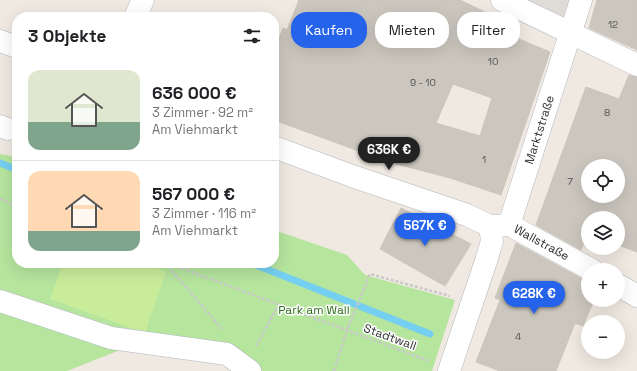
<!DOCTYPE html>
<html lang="de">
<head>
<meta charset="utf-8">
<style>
  body { margin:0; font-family:"Space Grotesk",sans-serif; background:#f2f2f2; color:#202124; height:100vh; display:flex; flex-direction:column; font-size:15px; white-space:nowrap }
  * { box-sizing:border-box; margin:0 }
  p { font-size:13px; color:#757577 }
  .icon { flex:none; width:22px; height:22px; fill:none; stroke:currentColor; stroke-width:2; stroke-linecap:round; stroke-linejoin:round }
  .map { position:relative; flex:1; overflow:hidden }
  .panel { position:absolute; left:12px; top:12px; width:267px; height:256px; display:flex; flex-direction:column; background:#fff; border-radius:16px; box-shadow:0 4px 16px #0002 }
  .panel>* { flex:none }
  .top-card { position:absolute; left:291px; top:12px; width:286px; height:36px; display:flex; gap:8px }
  .controls { position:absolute; left:581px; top:159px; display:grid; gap:8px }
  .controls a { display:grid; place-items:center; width:44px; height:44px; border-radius:50%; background:#fff; box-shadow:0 4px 16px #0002; font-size:20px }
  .price { position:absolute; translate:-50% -34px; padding:0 9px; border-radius:14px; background:#2563eb; color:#fff; font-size:13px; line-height:26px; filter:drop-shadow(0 1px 2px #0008) }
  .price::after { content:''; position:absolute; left:50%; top:24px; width:12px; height:9px; margin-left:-6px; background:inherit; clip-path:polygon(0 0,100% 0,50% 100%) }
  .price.selected { background:#222; color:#fff }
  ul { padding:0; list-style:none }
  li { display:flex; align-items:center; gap:12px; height:100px; padding:0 16px }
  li+li { border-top:1px solid #e0e0e0 }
  li span { display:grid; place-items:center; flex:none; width:112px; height:80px; border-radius:12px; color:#555 }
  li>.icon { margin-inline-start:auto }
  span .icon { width:48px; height:48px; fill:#fffc; stroke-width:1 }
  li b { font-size:17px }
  h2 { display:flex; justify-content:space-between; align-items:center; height:48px; padding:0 16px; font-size:17px }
  .chip { padding:0 14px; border-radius:16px; background:#fff; box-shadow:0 4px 16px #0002; font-size:14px; line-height:36px }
  .chip.selected { background:#2563eb; color:#fff }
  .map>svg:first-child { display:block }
</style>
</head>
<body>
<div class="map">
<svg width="637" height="371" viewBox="0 0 637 371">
  <rect width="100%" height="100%" fill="#efe9e1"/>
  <path fill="#b6e59e" d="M0,154L17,157V263H274V230L347,255L365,275L455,300L432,371H263L229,346L153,337L67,371H0Z"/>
  <path fill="#c9ec9a" d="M63,263H142L166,272L145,333L50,299Z"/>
  <path fill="#dfdcd8" d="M502,0H581L570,34Z"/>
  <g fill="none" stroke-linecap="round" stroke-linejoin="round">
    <path stroke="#75cff0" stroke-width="7" d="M0,163L17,170
      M251,263L430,334"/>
  </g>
  <path fill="#cbc7bf" stroke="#cbc5ba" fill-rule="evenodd" d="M299,0H460L487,13L484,18L502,26L500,31L550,52L501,195L450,178L389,162L274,120V52L283,28L287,30ZM453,84L492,98L480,136L436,123Z
    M597,0H637V50L589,28Z
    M629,75L637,77V252L618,245V218H588V235H587L581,250L536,225L586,87L619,99ZM588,166H618V196H588Z
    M401,208L471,244L445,286L380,249Z
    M516,243L588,282V300H594L583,326L575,323L556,371H500L476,362L500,300L495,298Z"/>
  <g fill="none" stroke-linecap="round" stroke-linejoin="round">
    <defs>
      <g id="minor">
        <path d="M502,0L637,65"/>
        <path d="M135,17L143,0"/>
        <path d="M0,41L17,47"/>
        <path d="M0,126L8,129"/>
        <path d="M274,147L352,176L467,215L490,226"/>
        <path id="s1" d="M509,225L581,0"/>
        <path id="s2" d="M495,226L509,225L515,228L592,270"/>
        <path d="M618,285L637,296"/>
        <path d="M0,301L111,338L227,354L250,371"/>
        <path d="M449,371L486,261L492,241L490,226"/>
      </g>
    </defs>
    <use href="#minor" stroke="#b4b7c1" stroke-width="23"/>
    <path stroke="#c9c9c9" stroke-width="2.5" stroke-dasharray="3 2" stroke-linecap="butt" d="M0,199L17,206
      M165,263L222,329
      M168,263L429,361
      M256,346L279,304
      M334,371L347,330L370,274L450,296"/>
    <use href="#minor" stroke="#fff" stroke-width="22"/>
  </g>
  <g text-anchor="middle" stroke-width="3" stroke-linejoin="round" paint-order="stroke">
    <g font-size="10" fill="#555452">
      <text x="613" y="28">12</text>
      <text x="493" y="65">10</text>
      <text x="423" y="86">9 - 10</text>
      <text x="607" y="116">8</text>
      <text x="484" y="163">1</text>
      <text x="570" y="185">7</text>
      <text x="518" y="340">4</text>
    </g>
    <g font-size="12" fill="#2e2e2e" stroke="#fff">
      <text dy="4" stroke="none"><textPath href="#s1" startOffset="100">Marktstraße</textPath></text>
      <text dy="4" stroke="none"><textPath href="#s2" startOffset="51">Wallstraße</textPath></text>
      <text transform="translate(390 337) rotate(20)" y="4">Stadtwall</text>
    </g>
    <g font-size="12" fill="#2c6e1b" stroke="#fff">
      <text x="314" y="314">Park am Wall</text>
    </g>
  </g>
</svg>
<div class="controls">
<a><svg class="icon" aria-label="locate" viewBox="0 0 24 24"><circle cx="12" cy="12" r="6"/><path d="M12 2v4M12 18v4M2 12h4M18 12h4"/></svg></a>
<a><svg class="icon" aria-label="layers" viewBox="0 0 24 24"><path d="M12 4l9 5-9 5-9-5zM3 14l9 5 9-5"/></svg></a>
<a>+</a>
<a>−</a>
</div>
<b class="price selected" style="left:389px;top:171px">636K €</b>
<b class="price" style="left:425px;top:247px">567K €</b>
<b class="price" style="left:534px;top:315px">628K €</b>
<div class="top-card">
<a class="chip selected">Kaufen</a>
<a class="chip">Mieten</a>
<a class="chip">Filter</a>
</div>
<section class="panel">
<h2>3 Objekte<svg class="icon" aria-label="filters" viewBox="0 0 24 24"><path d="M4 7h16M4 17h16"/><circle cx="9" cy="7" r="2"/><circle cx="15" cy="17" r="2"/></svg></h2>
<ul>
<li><span style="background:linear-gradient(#dfe7d0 65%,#7fa58c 0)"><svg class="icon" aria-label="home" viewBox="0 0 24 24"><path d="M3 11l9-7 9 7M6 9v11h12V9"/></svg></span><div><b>636 000 €</b><p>3 Zimmer · 92 m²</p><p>Am Viehmarkt</p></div></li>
<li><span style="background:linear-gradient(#ffd9b3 75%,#7fa58c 0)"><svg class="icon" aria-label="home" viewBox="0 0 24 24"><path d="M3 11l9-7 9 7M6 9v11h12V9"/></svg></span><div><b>567 000 €</b><p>3 Zimmer · 116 m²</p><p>Am Viehmarkt</p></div></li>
</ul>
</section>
</div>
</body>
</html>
